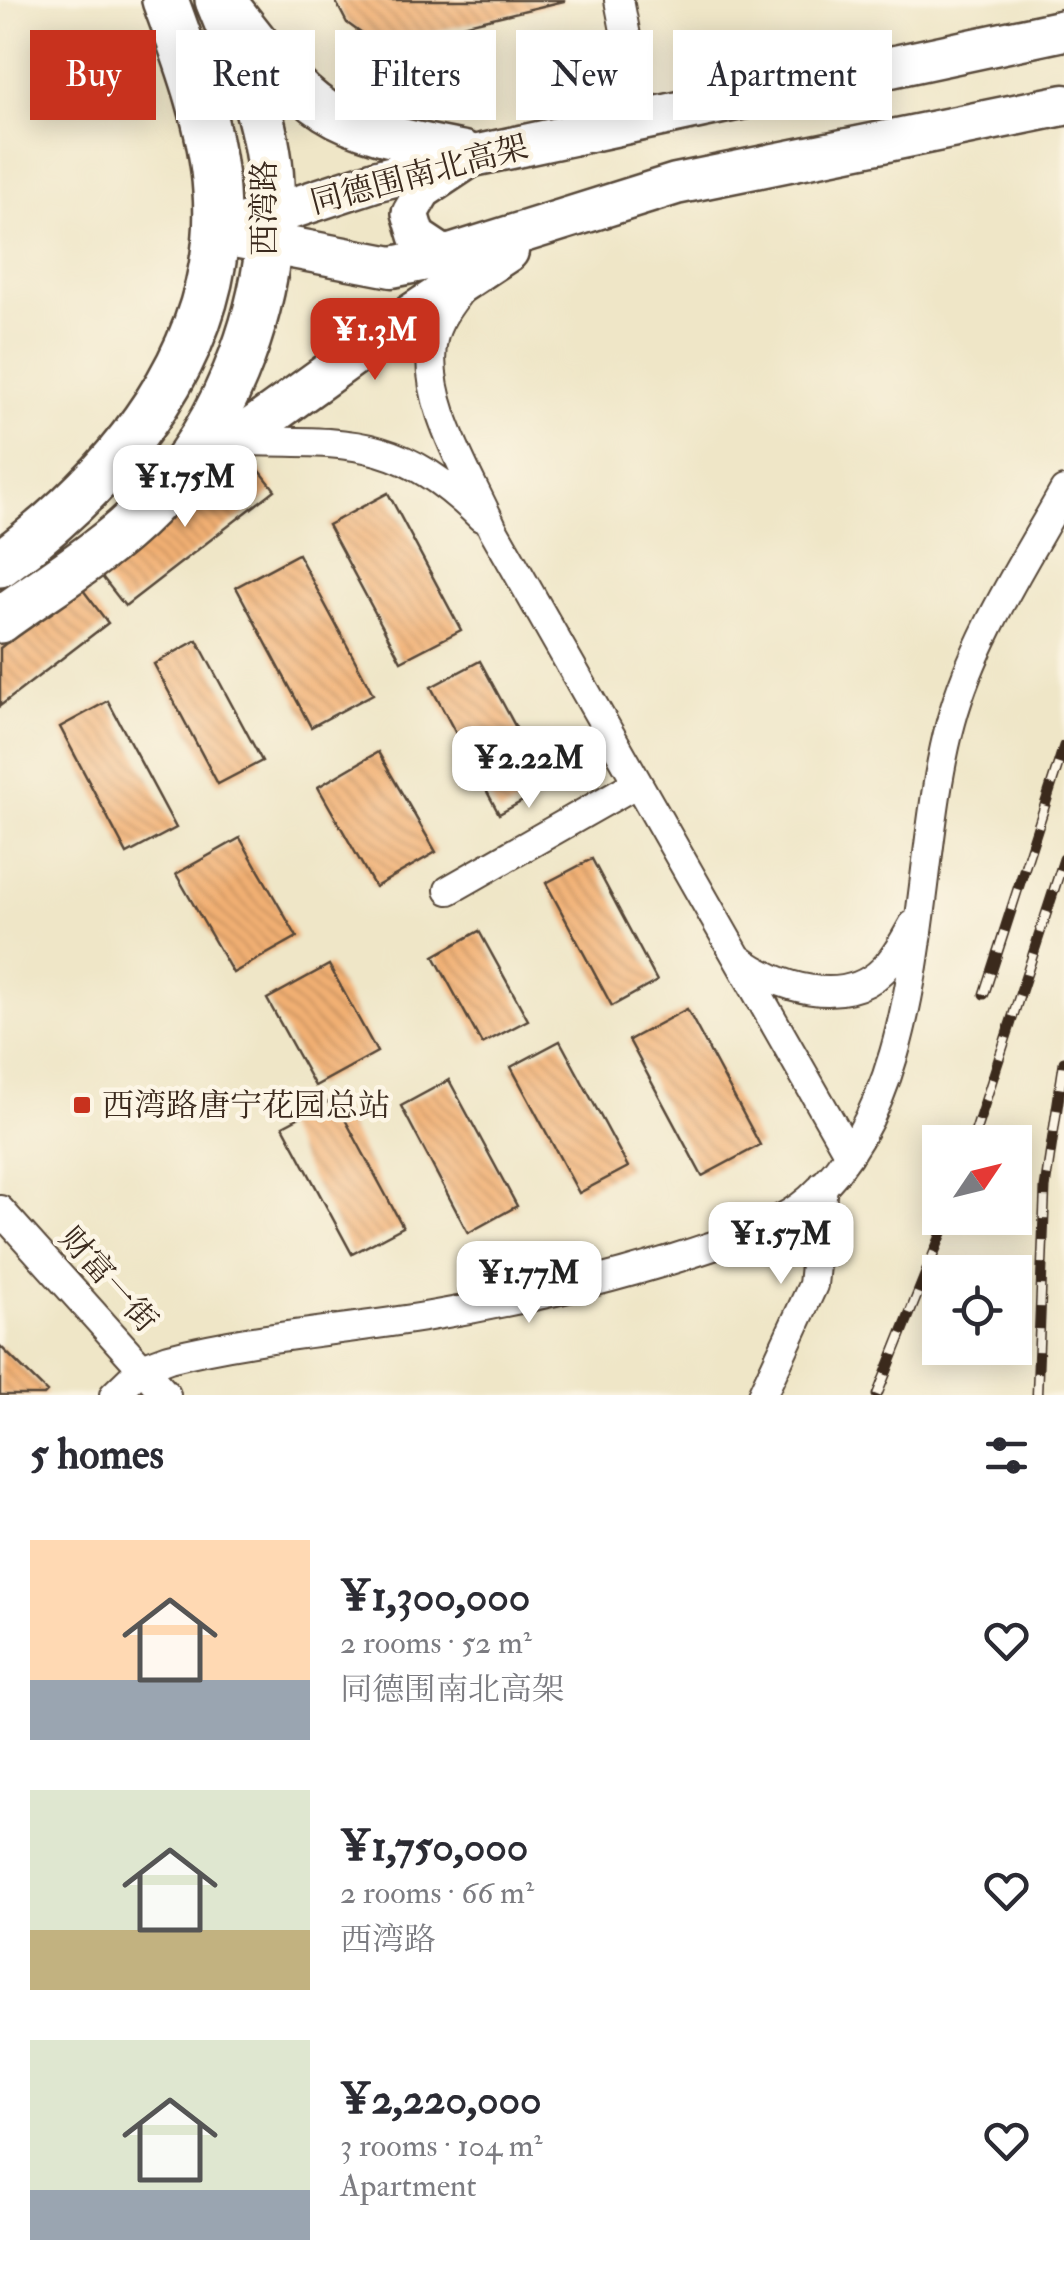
<!DOCTYPE html>
<html lang="en">
<head>
<meta charset="utf-8">
<style>
  body { margin:0; font-family:"IM FELL Double Pica","Noto Serif SC",serif; background:#f7f7f7; color:#2b2b33; height:100vh; display:flex; flex-direction:column; font-size:38px; white-space:nowrap }
  * { box-sizing:border-box; margin:0 }
  p { font-size:32px; color:#7c7c81 }
  .icon { flex:none; width:55px; height:55px; fill:none; stroke:currentColor; stroke-width:2; stroke-linecap:round; stroke-linejoin:round }
  .map { position:relative; height:1395px; overflow:hidden }
  .side { display:flex; flex-direction:column; background:#fff; flex:1 }
  .side>* { flex:none }
  .guide { position:absolute; left:30px; top:30px; width:1005px; height:90px; display:flex; gap:20px }
  .needle { width:65px; rotate:55deg }
  .fabs { position:absolute; left:922px; top:1125px; display:grid; gap:20px }
  .fabs a { display:grid; place-items:center; width:110px; height:110px; border-radius:0px; background:#fff; box-shadow:0 5px 25px #0003; font-size:50px }
  .price { position:absolute; translate:-50% -85px; padding:0 22px; border-radius:20px; background:#fff; color:#222; font-size:32px; line-height:65px; filter:drop-shadow(0 2px 5px #0008) }
  .price::after { content:''; position:absolute; left:50%; top:60px; width:30px; height:22px; margin-left:-15px; background:inherit; clip-path:polygon(0 0,100% 0,50% 100%) }
  .price.current { background:#c8321e; color:#fff }
  ul { padding:0; list-style:none }
  li { display:flex; align-items:center; gap:30px; height:250px; padding:0 30px }
  li span { display:grid; place-items:center; flex:none; width:280px; height:200px; border-radius:0px; color:#555 }
  li>.icon { margin-inline-start:auto }
  span .icon { width:120px; height:120px; fill:#fffc; stroke-width:1 }
  li b { font-size:42px }
  h2 { display:flex; justify-content:space-between; align-items:center; height:120px; padding:0 30px; font-size:42px }
  .tag { padding:0 35px; border-radius:0px; background:#fff; box-shadow:0 5px 25px #0003; font-size:35px; line-height:90px }
  .tag.current { background:#c8321e; color:#fff }
  .map>svg:first-child { display:block }
</style>
</head>
<body>
<div class="map">
<svg width="1064" height="1395" viewBox="0 0 1064 1395">
  <defs>
    <pattern id="building-back-hatch" width="6" height="6" patternUnits="userSpaceOnUse" patternTransform="scale(2.5)"><rect width="6" height="6" fill="#f2b073"/><path d="M-1 5l2 2M0 0l6 6M5-1l2 2" fill="none" stroke="#c58f5e"/></pattern>
  </defs>
  <rect width="100%" height="100%" fill="#fcf5e5"/>
  <filter id="ink" filterUnits="userSpaceOnUse"><feTurbulence type="fractalNoise" baseFrequency=".01" numOctaves="2"/><feDisplacementMap in="SourceGraphic" scale="20" xChannelSelector="R" yChannelSelector="G"/><feConvolveMatrix kernelMatrix="1 2 1 2 8 2 1 2 1" color-interpolation-filters="sRGB"/></filter>
  <filter id="wash" filterUnits="userSpaceOnUse"><feTurbulence type="fractalNoise" baseFrequency=".0048" numOctaves="4" result="noise"/><feDisplacementMap in="SourceGraphic" scale="40" xChannelSelector="R" yChannelSelector="G"/><feGaussianBlur stdDeviation="2.25" result="paint"/><feColorMatrix in="noise" values="0 0 0 0 0 0 0 0 0 0 0 0 0 0 0 0 0 1.4 0 .05"/><feComposite in="paint" operator="in"/></filter>
  <g filter="url(#wash)">
    <rect width="100%" height="100%" fill="#efe6c7"/>
    <g id="blocks">
      <path fill="url(#building-back-hatch)" d="M335,0H564V1L400,40L365,36L347,23Z
        M246,453L275,490L125,606L96,569Z
        M388,493L461,630L401,661L328,525Z
        M298,554L373,694L311,727L236,587Z
        M80,586L108,623L0,706V648Z
        M197,640L262,761L218,784L154,664Z
        M480,661L548,787L499,814L431,687Z
        M108,701L176,828L127,854L60,727Z
        M378,752L436,852L375,887L318,787Z
        M240,838L297,937L233,973L176,874Z
        M592,859L657,981L612,1006L546,883Z
        M479,931L528,1020L482,1044L434,956Z
        M329,965L377,1052L315,1086L267,999Z
        M687,1009L760,1145L702,1176L629,1040Z
        M560,1041L628,1167L579,1193L511,1067Z
        M449,1080L517,1206L468,1233L401,1106Z
        M334,1099L403,1227L352,1254L283,1126Z
        M0,1346L47,1392L44,1395H0Z"/>
    </g>
  </g>
  <g filter="url(#ink)">
    <use href="#blocks" fill-opacity="0" stroke="#564637" stroke-width="2.5"/>
    <g fill="none" stroke-linecap="round" stroke-linejoin="round">
      <defs>
        <path id="minor" d="M619,0L642,118
          M459,292C448,307 437,321 433,339C421,401 469,474 493,529L849,1154
          M236,441C346,443 397,434 481,517
          M449,890L637,783
          M739,959C776,987 844,1009 883,970C896,957 904,941 913,925
          M0,1210L166,1395
          M114,1395L142,1368L169,1358C254,1336 343,1331 430,1316C526,1300 623,1277 716,1245C748,1234 784,1222 810,1199C933,1090 911,867 951,722C973,640 1023,564 1064,491
          M762,1395L813,1285L823,1185"/>
        <path id="tertiary" d="M447,256L417,236L410,213L423,191L468,161"/>
        <path id="secondary" d="M228,4C316,118 322,125 464,152
          M217,233L378,180L478,155L1064,30
          M240,238L392,267L447,256L676,184L1064,105
          M175,484L387,331L508,251"/>
        <path id="primary" d="M0,564C118,477 227,347 216,191C212,126 187,60 165,0
          M0,620C41,590 85,564 124,530C221,447 275,310 271,183C268,121 241,56 218,0"/>
      </defs>
      <use href="#minor" stroke="#564637" stroke-width="32"/>
      <use href="#tertiary" stroke="#564637" stroke-width="40"/>
      <use href="#secondary" stroke="#564637" stroke-width="45"/>
      <use href="#primary" stroke="#564637" stroke-width="50"/>
      <use href="#minor" stroke="#fff" stroke-width="28"/>
      <use href="#tertiary" stroke="#fff" stroke-width="35"/>
      <use href="#secondary" stroke="#fff" stroke-width="40"/>
      <use href="#primary" stroke="#fff" stroke-width="45"/>
      <defs>
        <path id="rail" d="M984,994L1064,746
          M972,1142L1064,859
          M877,1395L948,1218
          M1037,1395L1045,1188L1064,1062"/>
      </defs>
      <use href="#rail" stroke="#3b2a1e" stroke-width="11"/>
      <use href="#rail" stroke="#fcf5e5" stroke-width="8" stroke-dasharray="22" stroke-linecap="butt"/>
    </g>
  </g>
  <rect fill="#c8321e" stroke="#fcf5e5" stroke-width="4" x="72" y="1095" width="20" height="20" rx="5"/>
  <g text-anchor="middle" stroke-width="9" stroke-linejoin="round" paint-order="stroke">
    <g font-size="32" fill="#3b2a1e" stroke="#fcf5e5">
      <text transform="translate(419 174) rotate(-15)" y="11">同德围南北高架</text>
      <text transform="translate(264 208) rotate(-90)" y="11">西湾路</text>
      <text transform="translate(109 1279) rotate(48)" y="11">财富一街</text>
    </g>
    <g font-size="32" fill="#3b2a1e" stroke="#fcf5e5" text-anchor="start">
      <text x="102" y="1116">西湾路唐宁花园总站</text>
    </g>
  </g>
</svg>
<div class="fabs">
<a><svg class="needle" viewBox="-14 -14 28 28"><path d="M0-13l5 13h-10z" fill="#e53935"/><path d="M0 13l5-13h-10z" fill="#7c7c81"/></svg></a>
<a><svg class="icon" aria-label="locate" viewBox="0 0 24 24"><circle cx="12" cy="12" r="6"/><path d="M12 2v4M12 18v4M2 12h4M18 12h4"/></svg></a>
</div>
<b class="price current" style="left:375px;top:383px">¥1.3M</b>
<b class="price" style="left:185px;top:530px">¥1.75M</b>
<b class="price" style="left:529px;top:811px">¥2.22M</b>
<b class="price" style="left:781px;top:1287px">¥1.57M</b>
<b class="price" style="left:529px;top:1326px">¥1.77M</b>
<div class="guide">
<a class="tag current">Buy</a>
<a class="tag">Rent</a>
<a class="tag">Filters</a>
<a class="tag">New</a>
<a class="tag">Apartment</a>
</div>
</div>
<section class="side">
<h2>5 homes<svg class="icon" aria-label="filters" viewBox="0 0 24 24"><path d="M4 7h16M4 17h16"/><circle cx="9" cy="7" r="2"/><circle cx="15" cy="17" r="2"/></svg></h2>
<ul>
<li><span style="background:linear-gradient(#ffd9b3 70%,#9aa5b1 0)"><svg class="icon" aria-label="home" viewBox="0 0 24 24"><path d="M3 11l9-7 9 7M6 9v11h12V9"/></svg></span><div><b>¥1,300,000</b><p>2 rooms · 52 m²</p><p>同德围南北高架</p></div><svg class="icon" aria-label="heart" viewBox="0 0 24 24"><path d="M12 20l-8-8c-3-5 5-10 8-4 3-6 11-1 8 4z"/></svg></li>
<li><span style="background:linear-gradient(#dfe7d0 70%,#c2b280 0)"><svg class="icon" aria-label="home" viewBox="0 0 24 24"><path d="M3 11l9-7 9 7M6 9v11h12V9"/></svg></span><div><b>¥1,750,000</b><p>2 rooms · 66 m²</p><p>西湾路</p></div><svg class="icon" aria-label="heart" viewBox="0 0 24 24"><path d="M12 20l-8-8c-3-5 5-10 8-4 3-6 11-1 8 4z"/></svg></li>
<li><span style="background:linear-gradient(#dfe7d0 75%,#9aa5b1 0)"><svg class="icon" aria-label="home" viewBox="0 0 24 24"><path d="M3 11l9-7 9 7M6 9v11h12V9"/></svg></span><div><b>¥2,220,000</b><p>3 rooms · 104 m²</p><p>Apartment</p></div><svg class="icon" aria-label="heart" viewBox="0 0 24 24"><path d="M12 20l-8-8c-3-5 5-10 8-4 3-6 11-1 8 4z"/></svg></li>
</ul>
</section>
</body>
</html>
